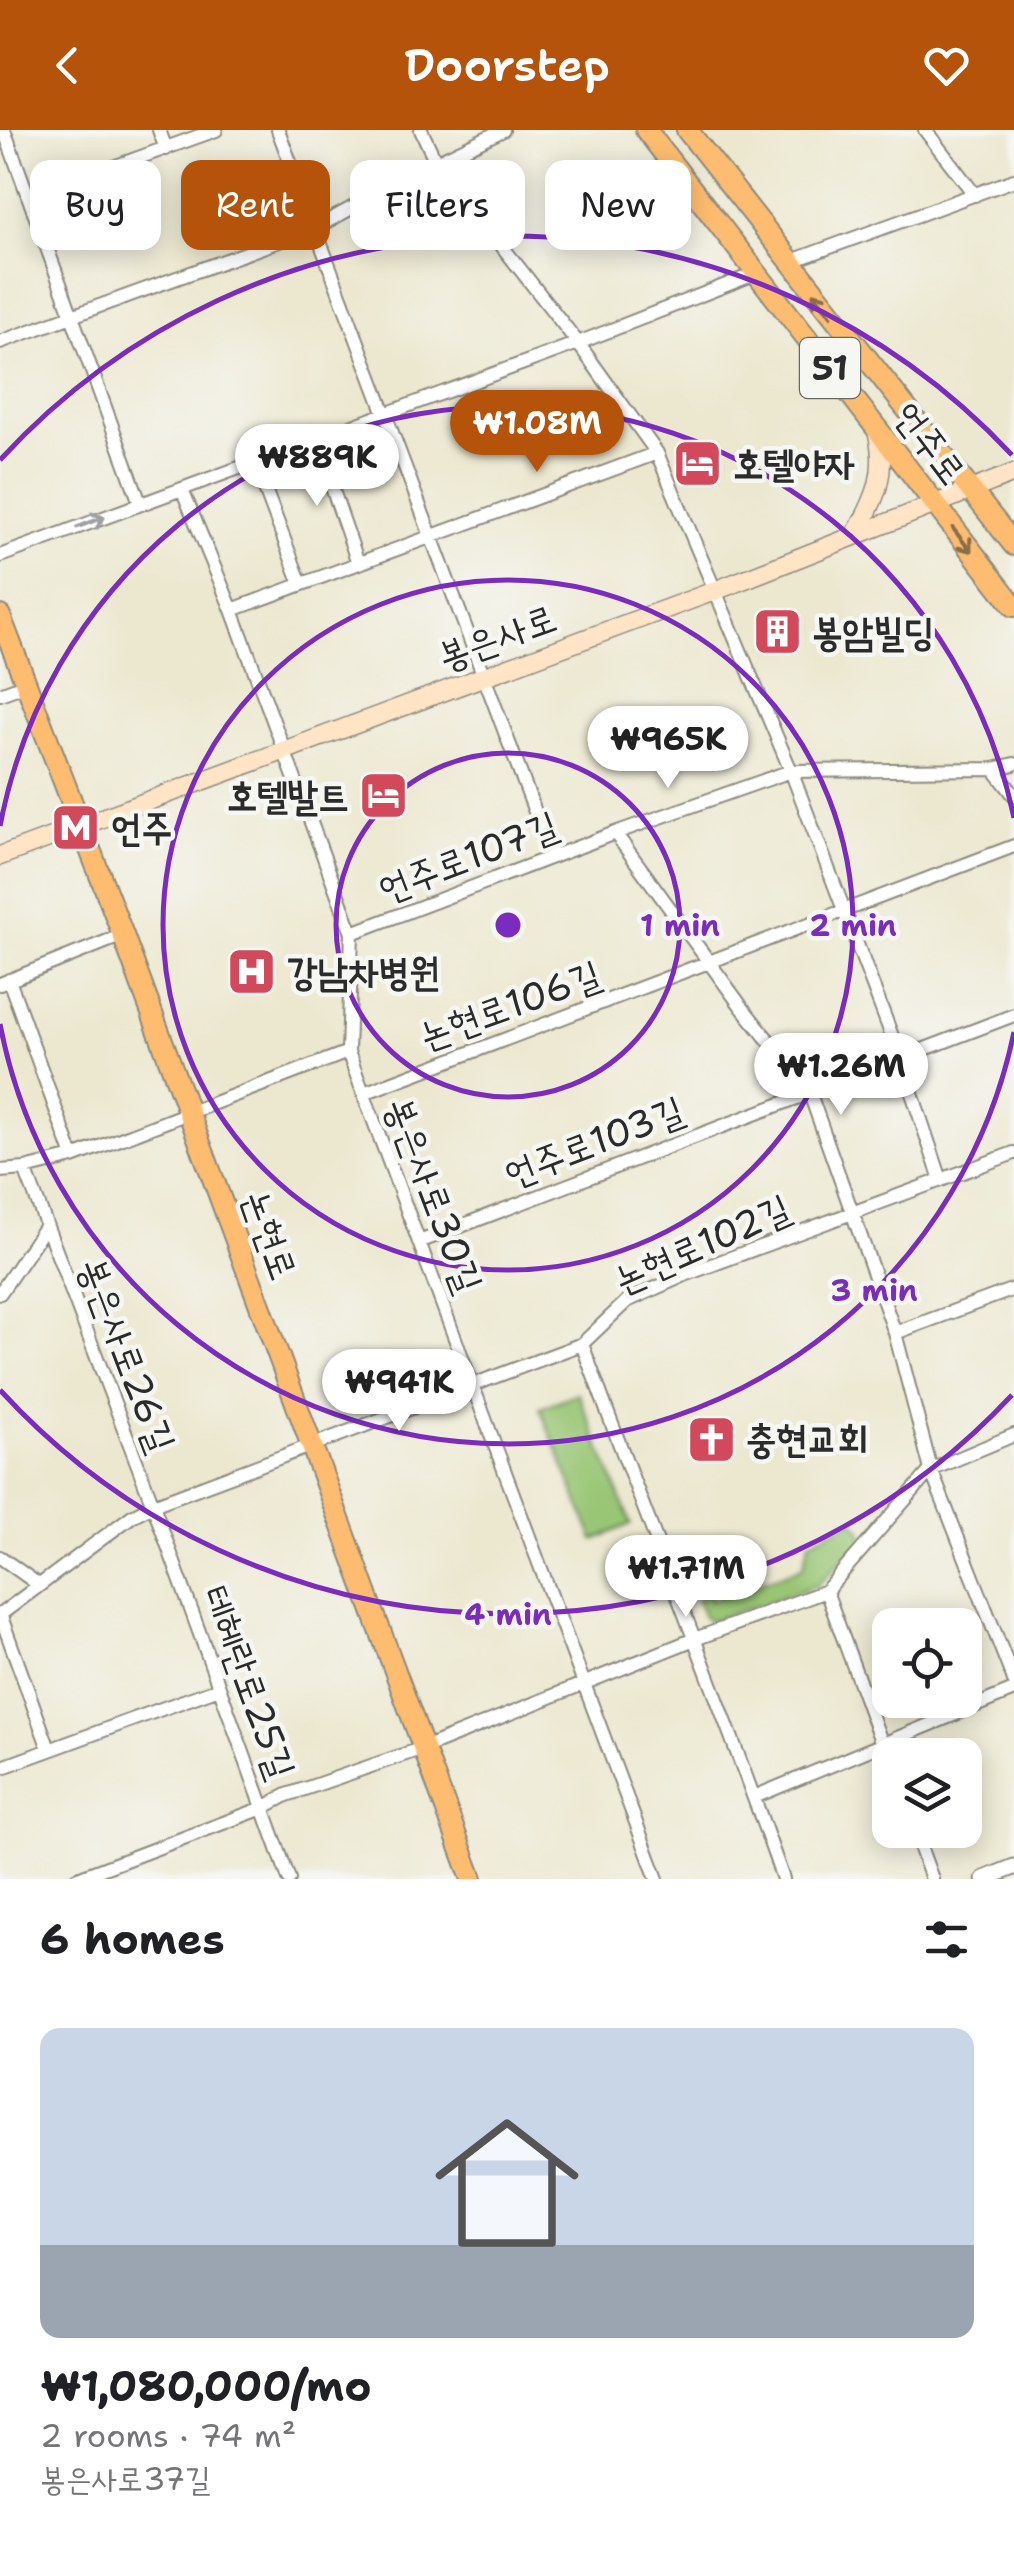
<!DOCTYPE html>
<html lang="en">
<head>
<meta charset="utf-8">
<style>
  body { margin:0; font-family:"Shantell Sans","Poor Story",sans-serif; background:#f6f6f6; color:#202124; height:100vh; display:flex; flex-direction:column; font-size:38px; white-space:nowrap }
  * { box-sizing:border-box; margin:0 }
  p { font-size:32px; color:#757577 }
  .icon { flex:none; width:55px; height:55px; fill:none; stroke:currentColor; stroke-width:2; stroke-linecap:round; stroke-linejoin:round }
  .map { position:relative; height:1749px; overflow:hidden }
  .drawer { display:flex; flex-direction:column; background:#fff; flex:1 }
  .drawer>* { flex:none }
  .guide { position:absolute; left:30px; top:30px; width:955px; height:90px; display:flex; gap:20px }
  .fabs { position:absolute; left:872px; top:1478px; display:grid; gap:20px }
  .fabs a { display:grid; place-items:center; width:110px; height:110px; border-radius:20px; background:#fff; box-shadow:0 5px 25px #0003; font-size:50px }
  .price { position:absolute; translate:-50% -85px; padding:0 22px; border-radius:35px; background:#fff; color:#222; font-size:32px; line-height:65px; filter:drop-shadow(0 2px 5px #0008) }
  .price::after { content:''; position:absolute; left:50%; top:60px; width:30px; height:22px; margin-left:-15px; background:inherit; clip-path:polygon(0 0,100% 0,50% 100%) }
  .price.selected { background:#b45309; color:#fff }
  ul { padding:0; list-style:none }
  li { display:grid; align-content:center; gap:20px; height:530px; padding:0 40px }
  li+li { border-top:2px solid #e0e0e0 }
  li span { display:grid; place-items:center; height:310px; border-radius:20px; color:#555 }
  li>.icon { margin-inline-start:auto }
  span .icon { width:180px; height:180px; fill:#fffc; stroke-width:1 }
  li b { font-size:42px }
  h2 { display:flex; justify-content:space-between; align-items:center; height:120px; padding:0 40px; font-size:42px }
  .tag { padding:0 35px; border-radius:20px; background:#fff; box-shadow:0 5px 25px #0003; font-size:35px; line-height:90px }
  .tag.selected { background:#b45309; color:#fff }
  header { display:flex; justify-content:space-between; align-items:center; height:130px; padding:0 40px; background:#b45309; color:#fff; font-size:45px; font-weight:600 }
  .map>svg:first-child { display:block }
</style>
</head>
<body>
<header><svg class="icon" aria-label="back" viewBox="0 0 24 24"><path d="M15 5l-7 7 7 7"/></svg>Doorstep<svg class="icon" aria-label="heart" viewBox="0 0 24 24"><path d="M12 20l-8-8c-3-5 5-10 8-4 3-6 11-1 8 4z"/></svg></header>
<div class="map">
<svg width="1014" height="1749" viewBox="0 0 1014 1749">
  <rect width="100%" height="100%" fill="#f6f6f2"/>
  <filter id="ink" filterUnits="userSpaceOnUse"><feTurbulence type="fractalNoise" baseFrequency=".01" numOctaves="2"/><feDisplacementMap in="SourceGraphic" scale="20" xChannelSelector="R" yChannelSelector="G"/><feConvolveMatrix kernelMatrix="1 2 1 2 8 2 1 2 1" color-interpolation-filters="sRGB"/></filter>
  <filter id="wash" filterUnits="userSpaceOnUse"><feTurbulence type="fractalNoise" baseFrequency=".0048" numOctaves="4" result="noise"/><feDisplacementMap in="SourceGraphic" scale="40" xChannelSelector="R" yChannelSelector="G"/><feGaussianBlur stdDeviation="2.25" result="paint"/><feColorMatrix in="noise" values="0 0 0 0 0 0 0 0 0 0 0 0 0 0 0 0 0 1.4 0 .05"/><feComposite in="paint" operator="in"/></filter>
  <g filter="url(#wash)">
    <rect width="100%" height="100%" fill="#ece8d0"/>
    <path fill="#99c674" stroke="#627850" stroke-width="2.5" d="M578,1263L631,1394L594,1410L540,1278Z
      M853,1390L862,1401L863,1411L816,1456L713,1490L705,1489L697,1470L707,1460L711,1470L803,1437L810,1411Z"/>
  </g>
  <g filter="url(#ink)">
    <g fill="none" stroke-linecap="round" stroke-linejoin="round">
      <defs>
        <path id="minor" d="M4,0L140,373
          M159,0L166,19
          M278,0L552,727
          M421,0L436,32L578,213L657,323L791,641L900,927L941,1050
          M925,0L975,65
          M30,67L216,0
          M789,132L1014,50
          M0,212L315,98L436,32L503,0
          M316,311L358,433
          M255,333L301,454
          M182,359L232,480L352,803L348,922L657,1749
          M0,426L578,213L757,143
          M232,480L657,323
          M0,564L27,554
          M994,639L1014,665
          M615,703L741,876L809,961L895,1203L931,1340L1014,1551
          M352,803L615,703L791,641L994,639L1014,634
          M9,850L73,1027
          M0,854L123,805
          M364,963L1014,716
          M25,1039L153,1375L289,1749
          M0,1041L25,1039L73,1027L348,922
          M419,1112L1014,885
          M0,1163L45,1097
          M895,1203L1014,1159
          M582,1214C648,1393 720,1569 783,1749
          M0,1427L39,1455
          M826,1461L890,1636
          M0,1484L49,1619
          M1,1484L132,1386L153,1375L582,1214L627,1171L687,1144L1014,1023
          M0,1638L219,1558
          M754,1667L1014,1560
          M914,1700L932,1749
          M75,1749L263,1678L287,1665L426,1617L692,1510L826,1461L931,1340L1014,1305"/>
        <path id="tertiary" d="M984,1749L1014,1737"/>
        <path id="secondary" d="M855,405C876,369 888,342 877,301
          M0,726L717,460L1014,343"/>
        <path id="primary" d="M646,0L1014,476
          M687,0L1014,415
          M0,486L123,805L472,1749"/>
      </defs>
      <use href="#minor" stroke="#8c8a7e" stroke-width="16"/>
      <use href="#tertiary" stroke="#8c8a7e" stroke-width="19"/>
      <use href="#secondary" stroke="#8c8a7e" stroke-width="21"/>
      <use href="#primary" stroke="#8c8a7e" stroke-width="24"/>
      <use href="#minor" stroke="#fff" stroke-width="12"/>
      <use href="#tertiary" stroke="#fff" stroke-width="15"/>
      <use href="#secondary" stroke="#ffe4c6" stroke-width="18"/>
      <use href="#primary" stroke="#febc70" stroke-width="20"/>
    </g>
    <defs><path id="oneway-shaft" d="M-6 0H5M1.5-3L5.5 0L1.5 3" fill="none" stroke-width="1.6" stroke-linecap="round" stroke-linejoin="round" transform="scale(2.5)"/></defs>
    <g stroke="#8a6c4a">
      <use href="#oneway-shaft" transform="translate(822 174) rotate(-128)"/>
      <use href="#oneway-shaft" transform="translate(962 410) rotate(52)"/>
    </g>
    <use stroke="#a0a0a0" href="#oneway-shaft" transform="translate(91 392) rotate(-21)"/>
  </g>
  <g fill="none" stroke="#7b2cbf" stroke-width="5">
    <circle cx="508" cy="795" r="172"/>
    <circle cx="508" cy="795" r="345"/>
    <path d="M1014 902A517 517 0 0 1 0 894M0 696A517 517 0 0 1 1014 688"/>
    <path d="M1012 1265A689 689 0 0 1 0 1260M0 330A689 689 0 0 1 1012 325"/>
  </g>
  <defs>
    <symbol id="hotel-square" viewBox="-11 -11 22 22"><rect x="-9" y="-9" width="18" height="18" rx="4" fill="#d1495b" stroke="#f6f6f2"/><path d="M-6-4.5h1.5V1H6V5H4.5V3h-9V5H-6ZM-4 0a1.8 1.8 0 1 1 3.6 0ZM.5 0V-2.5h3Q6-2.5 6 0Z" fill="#fff"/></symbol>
    <symbol id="building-square" viewBox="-11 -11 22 22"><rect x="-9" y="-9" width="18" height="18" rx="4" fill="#d1495b" stroke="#f6f6f2"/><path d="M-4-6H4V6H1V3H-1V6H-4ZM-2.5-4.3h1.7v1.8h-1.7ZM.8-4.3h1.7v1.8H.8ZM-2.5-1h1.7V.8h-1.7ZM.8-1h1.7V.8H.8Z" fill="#fff"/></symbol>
    <symbol id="metro-square" viewBox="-11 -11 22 22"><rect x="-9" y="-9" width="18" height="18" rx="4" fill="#d1495b" stroke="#f6f6f2"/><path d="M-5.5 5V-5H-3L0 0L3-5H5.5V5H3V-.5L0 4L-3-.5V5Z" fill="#fff"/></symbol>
    <symbol id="hospital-square" viewBox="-11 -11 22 22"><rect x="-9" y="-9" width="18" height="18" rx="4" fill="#d1495b" stroke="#f6f6f2"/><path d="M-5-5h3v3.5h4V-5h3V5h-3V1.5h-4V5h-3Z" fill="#fff"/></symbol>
    <symbol id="church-square" viewBox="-11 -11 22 22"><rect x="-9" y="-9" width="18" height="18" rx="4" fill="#d1495b" stroke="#f6f6f2"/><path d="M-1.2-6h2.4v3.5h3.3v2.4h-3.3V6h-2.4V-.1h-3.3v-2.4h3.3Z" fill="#fff"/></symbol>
  </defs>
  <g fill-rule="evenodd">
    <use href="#hotel-square" x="670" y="306" width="55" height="55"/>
    <use href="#building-square" x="750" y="474" width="55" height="55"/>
    <use href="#hotel-square" x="356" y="638" width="55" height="55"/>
    <use href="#metro-square" x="48" y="670" width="55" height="55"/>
    <use href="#hospital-square" x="224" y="814" width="55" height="55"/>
    <use href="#church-square" x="684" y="1282" width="55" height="55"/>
  </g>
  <g text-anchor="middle" stroke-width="9" stroke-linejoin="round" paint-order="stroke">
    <rect fill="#f6f6f2" stroke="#686867" stroke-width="2.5" x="800" y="208" width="60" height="60" rx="8"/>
    <g font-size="35" font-weight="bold" fill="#2b2b2b">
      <text x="830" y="250">51</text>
    </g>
    <g font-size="38" fill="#2b2b2b" stroke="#f6f6f2">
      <text transform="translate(930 313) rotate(53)" y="13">언주로</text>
      <text transform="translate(497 507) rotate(-20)" y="13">봉은사로</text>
      <text transform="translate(468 727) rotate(-21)" y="13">언주로107길</text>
      <text transform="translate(510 875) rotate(-20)" y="13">논현로106길</text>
      <text transform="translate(594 1012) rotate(-21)" y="13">언주로103길</text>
      <text transform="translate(434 1065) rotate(69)" y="13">봉은사로30길</text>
      <text transform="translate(270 1105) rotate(70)" y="13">논현로</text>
      <text transform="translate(702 1114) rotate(-24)" y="13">논현로102길</text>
      <text transform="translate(127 1225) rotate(69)" y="13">봉은사로26길</text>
      <text transform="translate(249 1552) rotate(70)" y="13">테헤란로25길</text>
    </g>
    <g font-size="38" font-weight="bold" fill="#2b2b2b" stroke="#f6f6f2" text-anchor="start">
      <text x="733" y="347">호텔야자</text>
      <text x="812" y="515">봉암빌딩</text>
      <text x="349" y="679" text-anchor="end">호텔발트</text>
      <text x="111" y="711">언주</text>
      <text x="287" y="855">강남차병원</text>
      <text x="746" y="1322">충현교회</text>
    </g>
  </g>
  <circle cx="508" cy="795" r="15" fill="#7b2cbf" stroke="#f6f6f2" stroke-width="5"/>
  <g font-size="30" text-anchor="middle" font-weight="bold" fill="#7b2cbf" stroke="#f6f6f2" stroke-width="9" stroke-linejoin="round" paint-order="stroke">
    <text x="680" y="806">1 min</text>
    <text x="853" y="806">2 min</text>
    <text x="874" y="1171">3 min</text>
    <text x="508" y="1495">4 min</text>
  </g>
</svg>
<div class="fabs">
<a><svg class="icon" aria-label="locate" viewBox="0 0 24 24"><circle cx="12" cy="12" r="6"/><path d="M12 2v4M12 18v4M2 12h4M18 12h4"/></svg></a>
<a><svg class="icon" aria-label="layers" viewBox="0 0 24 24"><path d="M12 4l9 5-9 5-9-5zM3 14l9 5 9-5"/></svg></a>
</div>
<b class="price selected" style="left:537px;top:345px">₩1.08M</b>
<b class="price" style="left:317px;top:379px">₩889K</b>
<b class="price" style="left:668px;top:661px">₩965K</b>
<b class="price" style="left:841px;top:988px">₩1.26M</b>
<b class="price" style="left:399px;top:1304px">₩941K</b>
<b class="price" style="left:686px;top:1490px">₩1.71M</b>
<div class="guide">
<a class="tag">Buy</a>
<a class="tag selected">Rent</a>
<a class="tag">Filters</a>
<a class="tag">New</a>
</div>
</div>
<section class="drawer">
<h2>6 homes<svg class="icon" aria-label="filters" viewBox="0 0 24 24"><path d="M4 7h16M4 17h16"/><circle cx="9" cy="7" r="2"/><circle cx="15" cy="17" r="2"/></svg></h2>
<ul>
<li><span style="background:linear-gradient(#c9d6e8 70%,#9aa5b1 0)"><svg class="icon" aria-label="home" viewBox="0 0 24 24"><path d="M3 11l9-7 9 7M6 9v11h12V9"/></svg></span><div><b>₩1,080,000/mo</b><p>2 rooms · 74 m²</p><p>봉은사로37길</p></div></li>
</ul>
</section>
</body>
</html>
